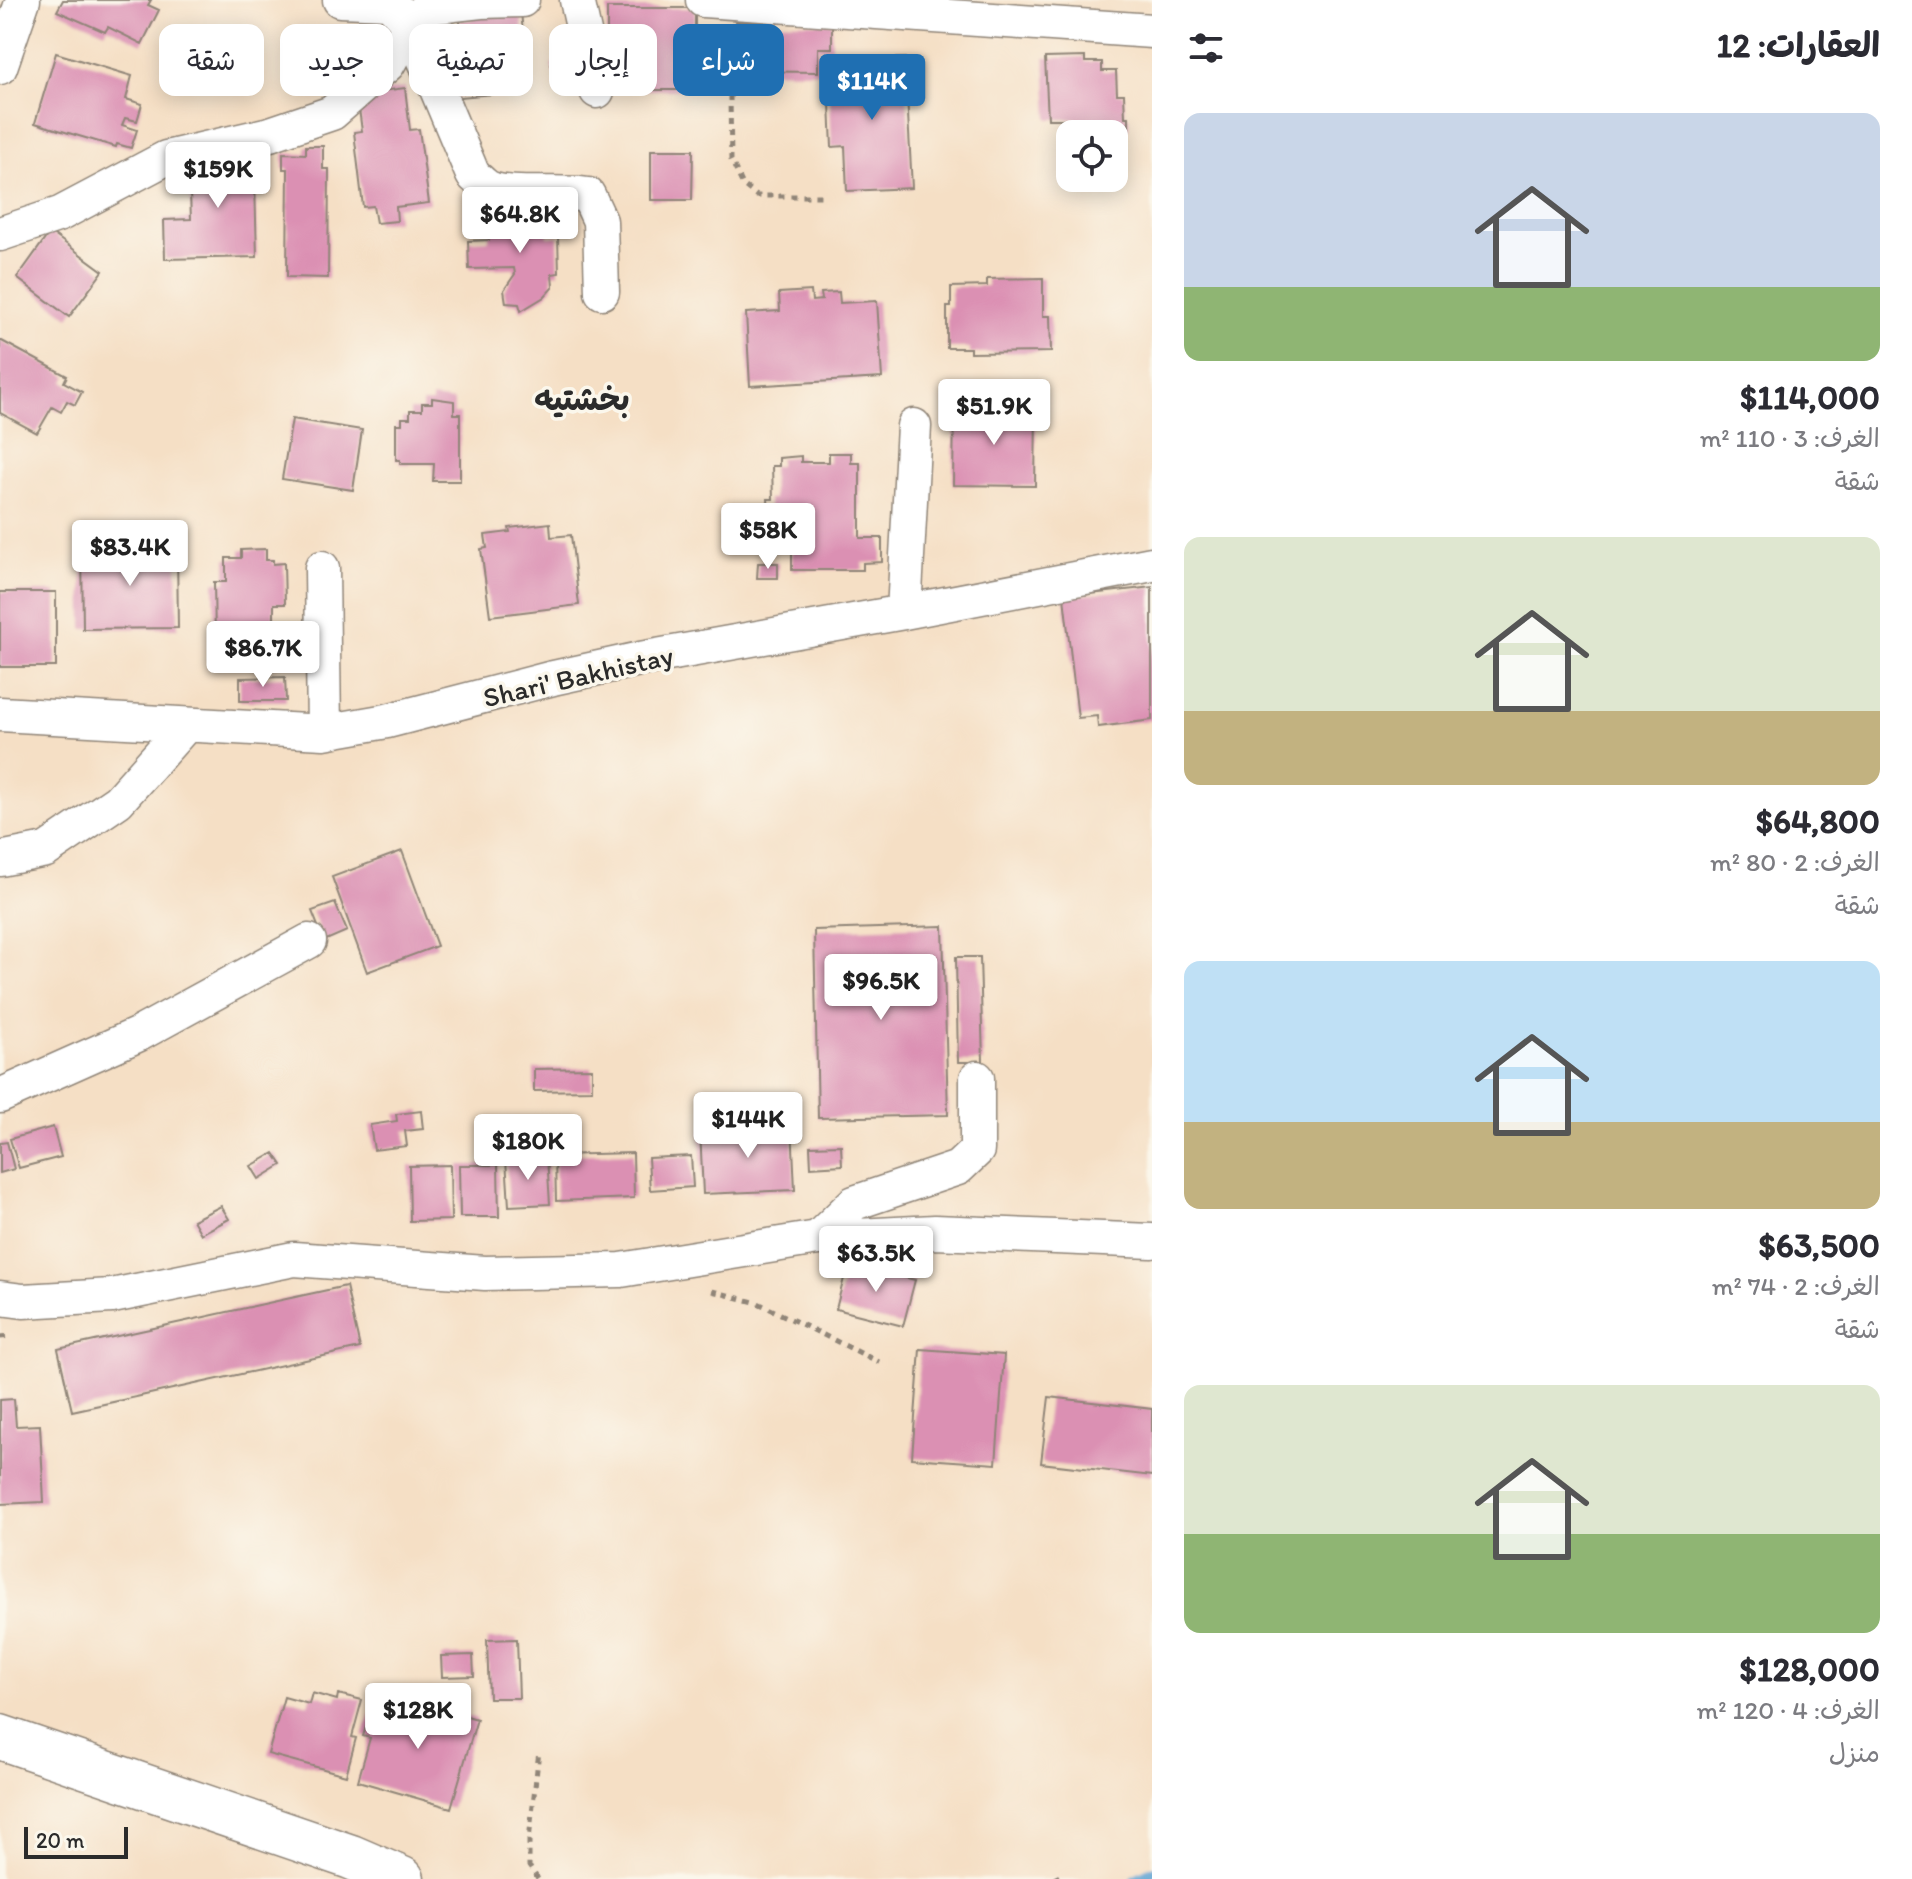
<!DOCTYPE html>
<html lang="ar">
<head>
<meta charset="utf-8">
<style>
  body { margin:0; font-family:Itim,"Playpen Sans Arabic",sans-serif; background:#f7f7f7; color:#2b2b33; direction:rtl; height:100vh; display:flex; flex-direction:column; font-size:30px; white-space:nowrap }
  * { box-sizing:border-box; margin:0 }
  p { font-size:26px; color:#7c7c81 }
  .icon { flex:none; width:44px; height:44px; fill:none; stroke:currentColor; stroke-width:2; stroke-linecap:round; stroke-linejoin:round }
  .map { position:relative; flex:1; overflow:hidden; direction:ltr }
  .panel { display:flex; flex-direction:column; background:#fff; width:760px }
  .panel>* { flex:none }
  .guide { position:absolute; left:24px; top:24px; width:760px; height:72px; direction:rtl; display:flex; gap:16px }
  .tools { position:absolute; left:1056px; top:120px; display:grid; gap:16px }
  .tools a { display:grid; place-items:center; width:72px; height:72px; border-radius:16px; background:#fff; box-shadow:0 4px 20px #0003; font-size:40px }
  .scale { position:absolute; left:24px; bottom:20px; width:104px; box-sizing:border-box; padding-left:8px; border:4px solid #2b2b2b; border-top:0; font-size:22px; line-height:28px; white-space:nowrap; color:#2b2b2b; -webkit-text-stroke:6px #fbf7ec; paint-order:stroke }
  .price { position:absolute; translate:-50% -68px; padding:0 18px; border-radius:8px; background:#fff; color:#222; font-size:26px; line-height:52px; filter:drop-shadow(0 2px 4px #0008) }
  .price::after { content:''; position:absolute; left:50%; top:48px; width:24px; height:18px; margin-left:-12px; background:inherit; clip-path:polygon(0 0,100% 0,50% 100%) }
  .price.current { background:#1f6fb2; color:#fff }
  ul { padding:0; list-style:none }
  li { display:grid; align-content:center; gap:16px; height:424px; padding:0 32px }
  li span { display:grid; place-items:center; height:248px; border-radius:16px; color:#555 }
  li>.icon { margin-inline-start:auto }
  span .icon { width:144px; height:144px; fill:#fffc; stroke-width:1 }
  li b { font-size:34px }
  h2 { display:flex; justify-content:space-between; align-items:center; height:96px; padding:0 32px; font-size:34px }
  .chip { padding:0 28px; border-radius:16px; background:#fff; box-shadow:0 4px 20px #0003; font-size:28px; line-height:72px }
  .chip.current { background:#1f6fb2; color:#fff }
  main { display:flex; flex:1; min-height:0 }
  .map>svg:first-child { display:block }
</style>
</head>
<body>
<main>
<section class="panel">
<h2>العقارات: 12<svg class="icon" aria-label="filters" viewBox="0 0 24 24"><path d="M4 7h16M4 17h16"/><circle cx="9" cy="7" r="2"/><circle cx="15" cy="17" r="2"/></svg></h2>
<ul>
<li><span style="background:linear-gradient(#c9d6e8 70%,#8fb573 0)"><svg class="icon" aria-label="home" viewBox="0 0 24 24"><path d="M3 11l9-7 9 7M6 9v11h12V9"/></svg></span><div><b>$114,000</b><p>الغرف: 3 · 110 m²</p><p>شقة</p></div></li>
<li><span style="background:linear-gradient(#dfe7d0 70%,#c2b280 0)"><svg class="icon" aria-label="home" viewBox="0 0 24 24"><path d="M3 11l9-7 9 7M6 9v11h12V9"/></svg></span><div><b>$64,800</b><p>الغرف: 2 · 80 m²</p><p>شقة</p></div></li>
<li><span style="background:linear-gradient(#bfe0f5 65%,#c2b280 0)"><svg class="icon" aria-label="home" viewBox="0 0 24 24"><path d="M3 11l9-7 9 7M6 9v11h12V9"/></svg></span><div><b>$63,500</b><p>الغرف: 2 · 74 m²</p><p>شقة</p></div></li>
<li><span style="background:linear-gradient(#dfe7d0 60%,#8fb573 0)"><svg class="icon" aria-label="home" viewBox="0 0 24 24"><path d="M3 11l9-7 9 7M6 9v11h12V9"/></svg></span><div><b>$128,000</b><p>الغرف: 4 · 120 m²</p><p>منزل</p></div></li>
</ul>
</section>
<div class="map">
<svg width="1152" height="1879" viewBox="0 0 1152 1879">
  <rect width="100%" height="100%" fill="#fbf7ec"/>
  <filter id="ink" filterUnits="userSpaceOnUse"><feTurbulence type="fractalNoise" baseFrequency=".0125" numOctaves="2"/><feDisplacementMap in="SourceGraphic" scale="16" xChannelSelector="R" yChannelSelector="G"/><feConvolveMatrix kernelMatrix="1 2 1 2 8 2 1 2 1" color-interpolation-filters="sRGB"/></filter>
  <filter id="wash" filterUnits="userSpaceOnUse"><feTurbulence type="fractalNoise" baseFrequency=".006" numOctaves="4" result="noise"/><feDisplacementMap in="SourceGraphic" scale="32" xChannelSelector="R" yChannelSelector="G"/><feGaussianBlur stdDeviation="1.8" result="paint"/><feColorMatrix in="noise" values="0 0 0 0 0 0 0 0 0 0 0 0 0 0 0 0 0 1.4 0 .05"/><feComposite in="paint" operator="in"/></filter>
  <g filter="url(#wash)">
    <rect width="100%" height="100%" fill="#f5dfc5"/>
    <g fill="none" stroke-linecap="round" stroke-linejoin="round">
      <path stroke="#5da3d3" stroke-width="10" d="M1135,1879L1152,1871"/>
    </g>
    <g id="blocks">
      <path fill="#db90b3" d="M63,0H151L148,5L159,10L142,44L108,27L105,32L57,11Z
        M607,8H695V90H618V58H607Z
        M521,11L528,91L449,98L443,37L461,35L460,21L473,19V15Z
        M736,22L832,23V48H818V72L735,71Z
        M56,53L132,76L126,99L142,104L137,121L125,118L122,125L137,130L131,148L117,144L116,147L35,123Z
        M1085,57V62H1102V71H1116L1117,94H1124L1125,117H1129V130L1114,131V134H1076V119H1048L1045,58Z
        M573,58L581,90L559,95L551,64Z
        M905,58L912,188L847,191L845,146L832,147L828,61Z
        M405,88L410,130L419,129L429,203L396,207L397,221L376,223L373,206L363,207L354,132L362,131L357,94Z
        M254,145L257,257L165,259L164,220L191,219L189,165L224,152L225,167H231L230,146Z
        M306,146H323V169H329L328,278L287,277L288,169H283V153L306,154Z
        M651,150H693L692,200H651Z
        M528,207H547L548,237L558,236L559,273L552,274L553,287L544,297L521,311L519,304L506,303L504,290L515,274L514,268L469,269L468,241L489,240V218L528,217Z
        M50,232L103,271L69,317L17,278Z
        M1043,278V316H1050L1051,352L970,353V348H947V307H951V287L987,286V279Z
        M811,291L812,301L822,300L821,293L839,292L840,303L877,301L882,378L750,386L746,313L780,311L779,293Z
        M0,340L67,376L64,382L82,392L75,405L67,401L61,412L52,407L37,433L0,413Z
        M432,398L454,401V414H460V481H433L434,464H400V460H396V424H402V418H410V410H422V403H432Z
        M954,407L1036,409L1035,486L953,485Z
        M292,419L362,430L353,490L282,479Z
        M829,453H851V463H860V538H882V562L863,563V570H792V538L776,539V514H769L768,499H773L772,466H779V458L801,456V462H829Z
        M550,523L551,537L571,535L579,605L490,616L481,549L487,548L485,535L510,532L509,528Z
        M82,548H177L178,628L83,629Z
        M266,549V560H273V564L284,563L285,604H274V643L222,644V637H215L214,582H226V558H241V550Z
        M758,563H778V578H757Z
        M1152,587V720L1098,727L1097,716L1078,718L1064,597Z
        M0,592H56V667H0Z
        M285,677L286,701H240V678Z
        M402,851L437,946L367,972L332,877Z
        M335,903L347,931L324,941L312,911Z
        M943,926L948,1115L818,1118L814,930Z
        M956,957H980L983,1062H958Z
        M592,1068V1090L534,1091V1069Z
        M421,1111L423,1129L405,1131L407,1146L374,1150L370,1125L397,1121L396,1114Z
        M792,1125L795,1190L703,1194L700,1130Z
        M53,1127L61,1157L19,1168L10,1139Z
        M7,1142L14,1169L0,1173V1143Z
        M841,1145L842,1165L811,1167L810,1146Z
        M274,1153L282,1165L259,1179L251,1166Z
        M633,1153L634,1198L556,1201L555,1155Z
        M691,1156L693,1187L650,1190L648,1158Z
        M547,1157L550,1204L509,1206L506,1159Z
        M450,1165L451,1220L410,1221L409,1166Z
        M459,1165H498L499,1217H460Z
        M221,1206L229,1219L201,1234L193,1220Z
        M848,1263L915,1280L903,1326L836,1309Z
        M346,1286L360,1348L72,1411L58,1349Z
        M920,1349L1004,1355L996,1464L912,1458Z
        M1049,1397L1152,1409V1476L1041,1463Z
        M14,1399L16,1426L40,1425L44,1502L0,1504V1400Z
        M517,1639L519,1698H489L487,1640Z
        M473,1655L474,1676L442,1677L441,1656Z
        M312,1693L337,1700L338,1694L362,1700L352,1737L356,1738L346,1775L268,1754L284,1697L309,1704Z
        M406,1698L477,1719L451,1808L358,1781L370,1738L363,1736L370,1714L386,1719L391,1702L404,1705Z"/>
    </g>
  </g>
  <g filter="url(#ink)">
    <use href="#blocks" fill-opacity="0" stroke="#908578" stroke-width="2"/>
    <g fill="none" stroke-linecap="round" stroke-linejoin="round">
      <defs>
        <path id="minor" d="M340,0L389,2
          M388,0L410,25L473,175C477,178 482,184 487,187C505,198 563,190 588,195L600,221L602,292
          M577,0L597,91
          M703,0L1152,31
          M0,67L23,0
          M0,234L60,214L166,158L270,134L332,113L388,64L410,25L427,7L481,1L522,0
          M322,568L324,732
          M904,612L914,426
          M0,714L324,732L387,721L553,678L640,659L904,612L1152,564
          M0,859L46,850L118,801L186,725
          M0,1096L139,1034L309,941
          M818,1238L854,1203L958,1168L977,1150V1078
          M0,1298L23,1301L112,1296L294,1259L485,1273L621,1270L818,1238L935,1232L1152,1241"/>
        <path id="secondary" d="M0,1737L351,1857L402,1879"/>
      </defs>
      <use href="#minor" stroke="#908578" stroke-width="37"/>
      <use href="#secondary" stroke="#908578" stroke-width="47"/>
      <path stroke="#908578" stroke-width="5" stroke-dasharray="6 6" stroke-linecap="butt" d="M729,35L731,160L743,185L757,196H821
        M712,1291L758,1303L879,1362
        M0,1337L11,1336
        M538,1879L529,1866V1840L539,1751
        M1054,1879L1062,1875"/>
      <use href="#minor" stroke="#fff" stroke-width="34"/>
      <use href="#secondary" stroke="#fff" stroke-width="44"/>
    </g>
  </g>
  <g text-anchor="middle" stroke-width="7" stroke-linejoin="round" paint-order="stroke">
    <g font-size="28" fill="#2b2b2b" stroke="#fbf7ec">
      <text transform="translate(578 676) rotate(-13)" y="10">Shari' Bakhistay</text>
    </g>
    <g font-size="32" font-weight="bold" fill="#2b2b2b" stroke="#fbf7ec">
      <text x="582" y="410">بخشتيه</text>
    </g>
  </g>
</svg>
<div class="tools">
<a><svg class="icon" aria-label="locate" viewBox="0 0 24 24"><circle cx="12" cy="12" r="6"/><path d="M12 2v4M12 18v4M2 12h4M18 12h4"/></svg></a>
</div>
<div class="scale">20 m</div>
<b class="price current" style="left:872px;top:122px">$114K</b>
<b class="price" style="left:218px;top:210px">$159K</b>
<b class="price" style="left:520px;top:255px">$64.8K</b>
<b class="price" style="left:994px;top:447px">$51.9K</b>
<b class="price" style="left:768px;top:571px">$58K</b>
<b class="price" style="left:130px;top:588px">$83.4K</b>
<b class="price" style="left:263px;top:689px">$86.7K</b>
<b class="price" style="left:881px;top:1022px">$96.5K</b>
<b class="price" style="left:748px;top:1160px">$144K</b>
<b class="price" style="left:528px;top:1182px">$180K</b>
<b class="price" style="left:876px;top:1294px">$63.5K</b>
<b class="price" style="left:418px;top:1751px">$128K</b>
<div class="guide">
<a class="chip current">شراء</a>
<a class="chip">إيجار</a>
<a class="chip">تصفية</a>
<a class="chip">جديد</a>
<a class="chip">شقة</a>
</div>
</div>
</main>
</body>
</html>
